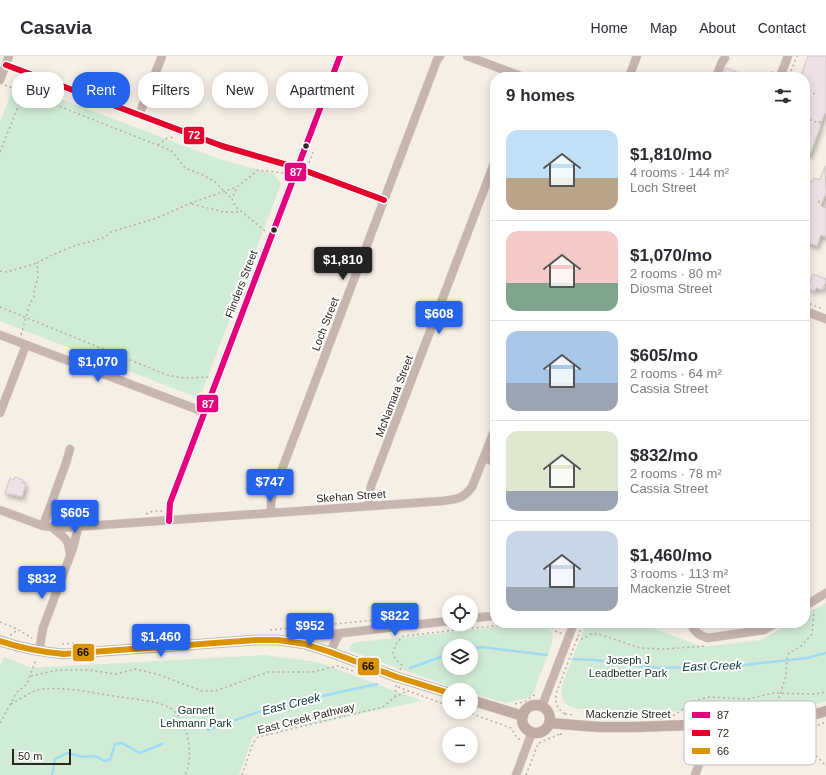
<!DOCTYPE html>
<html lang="en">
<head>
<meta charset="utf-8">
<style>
  body { margin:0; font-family:Helvetica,sans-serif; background:#f2f2f3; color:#2b2b33; height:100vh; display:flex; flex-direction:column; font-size:15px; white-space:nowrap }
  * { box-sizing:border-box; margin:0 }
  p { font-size:13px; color:#7c7c81 }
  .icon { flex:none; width:22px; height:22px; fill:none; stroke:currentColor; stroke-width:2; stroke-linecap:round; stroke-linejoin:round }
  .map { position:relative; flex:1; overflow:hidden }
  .details { position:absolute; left:490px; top:16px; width:320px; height:556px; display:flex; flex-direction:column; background:#fff; border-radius:16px; box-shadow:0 2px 10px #0003 }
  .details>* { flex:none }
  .banner { position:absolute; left:12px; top:16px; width:380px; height:36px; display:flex; gap:8px }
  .controls { position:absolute; left:442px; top:539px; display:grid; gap:8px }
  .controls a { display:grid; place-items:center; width:36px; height:36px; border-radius:50%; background:#fff; box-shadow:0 2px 10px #0003; font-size:20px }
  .scale { position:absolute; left:12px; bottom:10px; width:59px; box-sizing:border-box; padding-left:4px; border:2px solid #2d271f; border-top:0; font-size:11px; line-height:14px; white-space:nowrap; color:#2d271f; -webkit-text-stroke:3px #fff; paint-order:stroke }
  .price { position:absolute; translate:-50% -34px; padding:0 9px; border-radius:4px; background:#2563eb; color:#fff; font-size:13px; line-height:26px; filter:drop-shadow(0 1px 2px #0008) }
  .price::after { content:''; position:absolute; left:50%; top:24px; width:12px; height:9px; margin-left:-6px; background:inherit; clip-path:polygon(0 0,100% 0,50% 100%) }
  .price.selected { background:#222; color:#fff }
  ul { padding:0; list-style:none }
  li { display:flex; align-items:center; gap:12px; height:100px; padding:0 16px }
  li+li { border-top:1px solid #e1e1e2 }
  li span { display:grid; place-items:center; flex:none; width:112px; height:80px; border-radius:12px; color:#555 }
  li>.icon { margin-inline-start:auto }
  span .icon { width:48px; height:48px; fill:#fffc; stroke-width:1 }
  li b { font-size:17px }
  h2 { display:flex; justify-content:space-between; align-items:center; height:48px; padding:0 16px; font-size:17px }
  .tag { padding:0 14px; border-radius:16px; background:#fff; box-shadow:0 2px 10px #0003; font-size:14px; line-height:36px }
  .tag.selected { background:#2563eb; color:#fff }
  header { display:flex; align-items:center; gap:24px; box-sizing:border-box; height:56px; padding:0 20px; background:#fff; border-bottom:1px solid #e1e1e2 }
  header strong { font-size:19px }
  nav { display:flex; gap:22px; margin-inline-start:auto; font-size:14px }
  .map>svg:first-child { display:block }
</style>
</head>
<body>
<header>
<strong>Casavia</strong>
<nav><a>Home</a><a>Map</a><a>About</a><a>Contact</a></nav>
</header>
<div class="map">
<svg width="826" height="719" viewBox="0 0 826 719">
  <defs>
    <filter id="shadow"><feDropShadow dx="2" dy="3.5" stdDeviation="2" flood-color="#0004"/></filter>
  </defs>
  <rect width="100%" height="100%" fill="#f6efe6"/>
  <path fill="#d0ebd6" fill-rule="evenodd" d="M21,28L219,103L274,118L281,128L202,336L196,341L0,265V66L13,32Z
    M826,547V645L781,658L579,653C565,651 560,644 562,630L586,567H640L702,591L761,584L791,567H805V559Z
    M534,567C562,567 552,590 545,606C541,616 537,626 534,636L531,640L527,642L506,647L471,637V634H460L353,596L350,595L349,592L353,587L358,586ZM449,590H471V612H449Z
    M264,599L318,606L422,645L253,680L239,719H0V611L4,601L31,612Z"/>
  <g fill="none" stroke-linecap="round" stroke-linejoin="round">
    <path stroke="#a1daf3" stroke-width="2.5" d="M471,593L482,591L547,599
      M573,603L595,604L656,612L735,610L807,602L826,597
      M410,612L449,598
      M208,674L272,651L377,628
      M52,719L55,703L67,697L84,701L95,700L105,705L110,704L115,688L122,687L140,697L162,688"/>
  </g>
  <path fill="#efe2e7" stroke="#cdc7c6" filter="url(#shadow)" d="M808,0H826V57H825L820,69H821L810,99L805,97V21H803L802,17Z
    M726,12L748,20V21H722Z
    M825,110L826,136L821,150L826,152V181L821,179L817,190L805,186V136L809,125L812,126L814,122L820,124Z
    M813,218L826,223L823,234L816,232L815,235L808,232Z
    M15,421L23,424L22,427L26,428L22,441L5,437L10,422L14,424Z"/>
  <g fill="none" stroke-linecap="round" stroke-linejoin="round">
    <defs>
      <path id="minor" d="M467,0L523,21
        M6,9L222,90L298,112L384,144
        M629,21L637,0
        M716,21L722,6L725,2
        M780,21L788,0
        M0,24L9,0
        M139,59L162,0
        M805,255L826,263
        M0,279L204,356
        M0,357L26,289
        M484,402L495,406
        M368,449L371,430L495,105
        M0,454L43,470L59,472L442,445C457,443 463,443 472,431L495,373
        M271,457V446L273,437L437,4L440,0
        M169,465L170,447L340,0
        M43,470L66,407L70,393
        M52,471C62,481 68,480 70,497
        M805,550L826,537
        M471,562L495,560
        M692,567C693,576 700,580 708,582L764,574L776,567
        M289,583L449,565
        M39,595L43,572L73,492L78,472
        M330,596L339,578
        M542,650L574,567
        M516,719L532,676
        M695,719L707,687L709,668"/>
      <path id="major" d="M0,585C21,592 42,596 64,598L257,584H278L305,588L330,596L397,621L449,637
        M471,644L523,660
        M522 663a14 14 0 1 1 28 0a14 14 0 1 1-28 0Z
        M549,667L599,671H635L771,666L796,664L826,655"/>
    </defs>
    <use href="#minor" stroke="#d0cbc4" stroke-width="9"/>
    <use href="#major" stroke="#d0cbc4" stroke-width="11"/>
    <path stroke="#b9ada6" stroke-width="1.5" stroke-dasharray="2 3" stroke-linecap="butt" d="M791,15L797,0
      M768,21L774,13
      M5,29L28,38
      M813,37L816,39
      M805,62L819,67L821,62
      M158,89L167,82L175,81
      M0,96L21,43L24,39L28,38L170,94L175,99L185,112L203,119L215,126L232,143
      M309,107L313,96
      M818,145L823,148L826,141
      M192,148L224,156H241
      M265,175L236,151L232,143L237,131L258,114L283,117L285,121
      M0,215L7,216L37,207
      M805,246L824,253
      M0,251L167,319L184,322L211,321
      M21,279L30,247L34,241V234L38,222L37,207C47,201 73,189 85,187C95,184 103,184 111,176L157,162L191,147L237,131
      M146,458L153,455H162
      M0,566L17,573L32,582
      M549,567L555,575L563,578
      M782,571L789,567
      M270,574L376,564
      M10,579L14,577L17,573
      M576,583H583L591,578H598L640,592L664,593L706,590
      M62,588L78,587
      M400,614L402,609L396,604L393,597L396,588L403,580L519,567
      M31,620L58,614H89L116,618L135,613L157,618L202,635H215L268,616H312L338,610L353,615
      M398,631L449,650
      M395,641L396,629
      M11,648C19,644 27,638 35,635C55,628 98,638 120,641C133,643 147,644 159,647C164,649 169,651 173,654C189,669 194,700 185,719
      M515,648L526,645L537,637
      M467,656L511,672L518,683H521
      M779,657L778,645L786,620L787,601L789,597L801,590L812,578L814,554
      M565,658L573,659
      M565,658C557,652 555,649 556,638L583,567
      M668,660L675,659L694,645L709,641L748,643L773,637L814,638L826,636
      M0,667L17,636L27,628L36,603
      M803,672L816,670L826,666
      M792,674L826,710
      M560,678H564
      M686,679L700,680
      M716,680L723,677
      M539,687L560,678
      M242,719L253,687L258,681L383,651L395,641L407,635
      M526,719L538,688"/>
    <use href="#minor" stroke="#c7b5af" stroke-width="8"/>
    <use href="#major" stroke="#c0aba3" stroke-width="10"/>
    <defs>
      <path id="bus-1" d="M169,465L170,447L340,0"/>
      <path id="bus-2" d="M6,9L222,90L298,112L384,144"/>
      <path id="bus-3" d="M0,585C21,592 42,596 64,598L257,584H278L305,588L330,596L397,621L449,637"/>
    </defs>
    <use href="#bus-1" stroke="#fff" stroke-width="9"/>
    <use href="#bus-2" stroke="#fff" stroke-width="9"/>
    <use href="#bus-3" stroke="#fff" stroke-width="9"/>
    <use href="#bus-1" stroke="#e5007d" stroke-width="6"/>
    <use href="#bus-2" stroke="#e4002b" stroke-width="6"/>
    <use href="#bus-3" stroke="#d99305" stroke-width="6"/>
  </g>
  <g fill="#2d271f" stroke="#fff" stroke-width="1.5">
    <circle cx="306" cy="90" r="3.5"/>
    <circle cx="274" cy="174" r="3.5"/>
  </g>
  <g text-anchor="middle" stroke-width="4" stroke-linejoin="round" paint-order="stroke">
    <g font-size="11" fill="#2d271f" stroke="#fff">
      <text transform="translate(241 228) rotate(-69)" y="4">Flinders Street</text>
      <text transform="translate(325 268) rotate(-69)" y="4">Loch Street</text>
      <text transform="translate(394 340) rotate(-69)" y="4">McNamara Street</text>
      <text transform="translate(351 440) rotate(-4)" y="4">Skehan Street</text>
      <text x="628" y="662">Mackenzie Street</text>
      <text transform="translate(306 662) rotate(-14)" y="4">East Creek Pathway</text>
    </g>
    <g font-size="11" fill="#123423" stroke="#fff">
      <text x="628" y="608">Joseph J<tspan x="628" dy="13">Leadbetter Park</tspan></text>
      <text x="196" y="658">Garnett<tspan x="196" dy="13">Lehmann Park</tspan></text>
    </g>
    <g font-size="12" font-style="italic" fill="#0c3343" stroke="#fff">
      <text transform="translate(712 610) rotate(-2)" y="4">East Creek</text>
      <text transform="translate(291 648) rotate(-14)" y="4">East Creek</text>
    </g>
  </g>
  <rect x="684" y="645" width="132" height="64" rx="6" fill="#fff" stroke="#c0bebc" stroke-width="1"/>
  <rect x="692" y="656" width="18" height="6" fill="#e5007d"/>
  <rect x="692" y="674" width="18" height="6" fill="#e4002b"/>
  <rect x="692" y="692" width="18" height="6" fill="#d99305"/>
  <g font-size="11" fill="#2d271f">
    <text x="717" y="663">87</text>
    <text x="717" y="681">72</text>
    <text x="717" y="699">66</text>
  </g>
  <g stroke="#fff" stroke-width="1.5">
    <rect x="183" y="70" width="22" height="19" rx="4" fill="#e4002b"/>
    <rect x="284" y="106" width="23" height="20" rx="4" fill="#e5007d"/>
    <rect x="196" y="338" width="23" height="19" rx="4" fill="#e5007d"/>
    <rect x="72" y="587" width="23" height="19" rx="4" fill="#d99305"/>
    <rect x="357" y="601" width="23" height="19" rx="4" fill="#d99305"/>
  </g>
  <g font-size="11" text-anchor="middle" font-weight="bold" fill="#fff">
    <text x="194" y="83">72</text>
    <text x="296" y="120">87</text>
    <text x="208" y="352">87</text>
  </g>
  <g font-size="11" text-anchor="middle" font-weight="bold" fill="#111">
    <text x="83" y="600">66</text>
    <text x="368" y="614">66</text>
  </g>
</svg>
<div class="controls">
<a><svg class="icon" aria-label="locate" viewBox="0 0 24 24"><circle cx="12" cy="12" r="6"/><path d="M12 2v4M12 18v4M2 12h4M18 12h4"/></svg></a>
<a><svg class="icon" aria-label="layers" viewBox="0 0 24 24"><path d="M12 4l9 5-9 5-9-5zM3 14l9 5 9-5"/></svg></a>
<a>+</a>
<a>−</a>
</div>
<div class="scale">50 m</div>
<b class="price selected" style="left:343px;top:225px">$1,810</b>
<b class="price" style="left:439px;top:279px">$608</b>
<b class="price" style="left:98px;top:327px">$1,070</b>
<b class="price" style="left:270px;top:447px">$747</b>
<b class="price" style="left:75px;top:478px">$605</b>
<b class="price" style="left:42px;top:544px">$832</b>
<b class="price" style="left:395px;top:581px">$822</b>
<b class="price" style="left:310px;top:591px">$952</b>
<b class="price" style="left:161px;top:602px">$1,460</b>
<div class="banner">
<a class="tag">Buy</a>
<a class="tag selected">Rent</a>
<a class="tag">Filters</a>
<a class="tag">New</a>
<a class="tag">Apartment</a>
</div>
<section class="details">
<h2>9 homes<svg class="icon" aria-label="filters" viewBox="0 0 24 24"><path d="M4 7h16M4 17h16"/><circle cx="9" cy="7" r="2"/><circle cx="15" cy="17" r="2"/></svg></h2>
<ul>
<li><span style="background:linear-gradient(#bfe0f5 60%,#b9a48a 0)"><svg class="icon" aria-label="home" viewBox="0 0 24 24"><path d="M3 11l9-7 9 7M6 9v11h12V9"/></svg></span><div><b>$1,810/mo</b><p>4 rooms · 144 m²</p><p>Loch Street</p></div></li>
<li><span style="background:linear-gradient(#f6c9c9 65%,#7fa58c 0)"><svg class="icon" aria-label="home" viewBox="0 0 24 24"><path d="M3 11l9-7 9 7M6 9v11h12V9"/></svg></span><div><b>$1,070/mo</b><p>2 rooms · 80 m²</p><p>Diosma Street</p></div></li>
<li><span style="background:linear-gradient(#a9c7e8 65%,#9aa5b1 0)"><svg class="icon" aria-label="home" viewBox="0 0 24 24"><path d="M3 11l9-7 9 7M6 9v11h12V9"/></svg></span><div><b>$605/mo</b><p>2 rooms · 64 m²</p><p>Cassia Street</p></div></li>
<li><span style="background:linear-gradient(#dfe7d0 75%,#9aa5b1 0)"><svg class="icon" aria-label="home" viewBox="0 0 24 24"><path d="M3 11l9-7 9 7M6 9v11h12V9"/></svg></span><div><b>$832/mo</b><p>2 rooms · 78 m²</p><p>Cassia Street</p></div></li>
<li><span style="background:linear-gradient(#c9d6e8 70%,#9aa5b1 0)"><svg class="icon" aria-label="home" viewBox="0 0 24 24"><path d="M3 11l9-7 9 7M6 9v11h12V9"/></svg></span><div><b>$1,460/mo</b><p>3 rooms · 113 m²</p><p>Mackenzie Street</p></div></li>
</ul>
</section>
</div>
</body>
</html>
